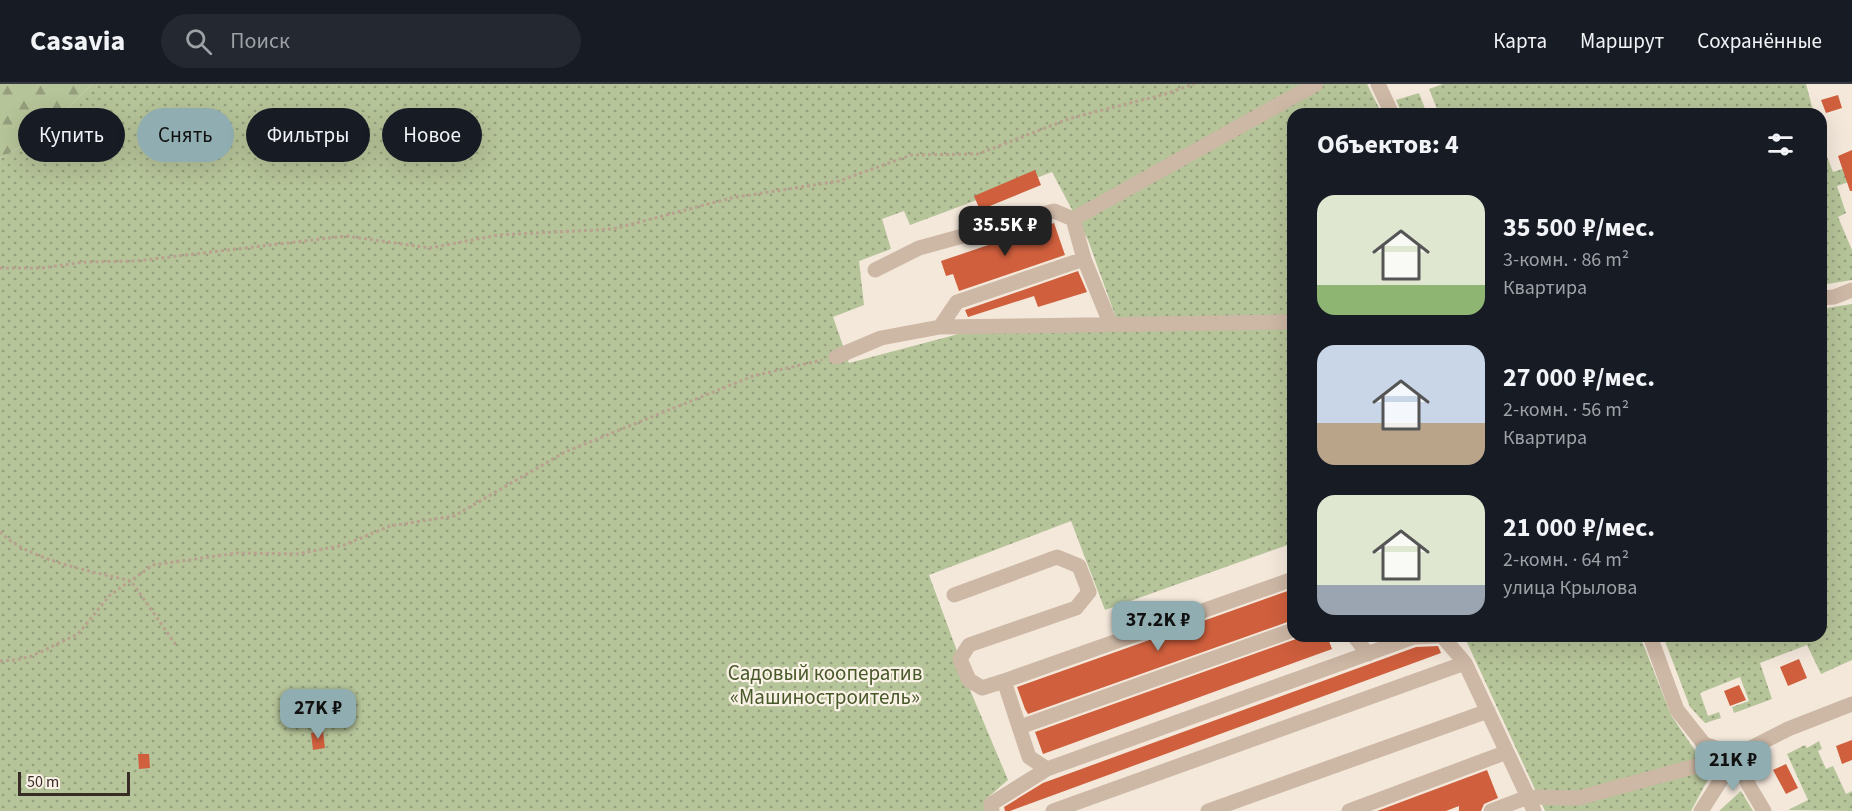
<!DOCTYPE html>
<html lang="ru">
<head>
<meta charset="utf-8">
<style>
  body { margin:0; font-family:"Source Sans 3",sans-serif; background:#242831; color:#f1f3f6; height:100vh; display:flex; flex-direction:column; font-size:22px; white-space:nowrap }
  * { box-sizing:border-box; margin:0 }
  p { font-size:20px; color:#9ea1a6 }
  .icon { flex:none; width:33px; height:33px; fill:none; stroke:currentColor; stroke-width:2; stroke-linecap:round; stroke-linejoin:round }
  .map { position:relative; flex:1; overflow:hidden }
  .sheet { position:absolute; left:1287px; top:24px; width:540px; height:534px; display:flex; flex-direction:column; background:#171b24; border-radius:18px; box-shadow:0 6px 24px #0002 }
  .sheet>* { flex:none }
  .top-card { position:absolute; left:18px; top:24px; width:570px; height:54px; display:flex; gap:12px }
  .scale { position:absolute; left:18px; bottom:15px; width:112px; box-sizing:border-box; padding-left:6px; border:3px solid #382c27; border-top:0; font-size:16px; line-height:21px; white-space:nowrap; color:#382c27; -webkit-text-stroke:4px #fbf2e7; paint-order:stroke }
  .price { position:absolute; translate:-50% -51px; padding:0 14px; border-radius:12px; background:#90aeb1; color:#111; font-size:20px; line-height:39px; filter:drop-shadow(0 2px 3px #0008) }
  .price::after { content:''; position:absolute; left:50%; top:36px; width:18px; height:14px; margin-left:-9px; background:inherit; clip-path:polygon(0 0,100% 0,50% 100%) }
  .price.on { background:#222; color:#fff }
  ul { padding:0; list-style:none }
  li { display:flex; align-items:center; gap:18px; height:150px; padding:0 30px }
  li span { display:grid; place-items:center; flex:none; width:168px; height:120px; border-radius:18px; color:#555 }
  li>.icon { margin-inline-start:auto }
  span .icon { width:72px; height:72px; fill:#fffc; stroke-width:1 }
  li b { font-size:26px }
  h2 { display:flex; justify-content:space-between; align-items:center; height:72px; padding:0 30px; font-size:26px }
  .pill { padding:0 21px; border-radius:27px; background:#171b24; box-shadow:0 6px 24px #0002; font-size:21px; line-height:54px }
  .pill.on { background:#90aeb1; color:#111 }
  header { display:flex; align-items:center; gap:36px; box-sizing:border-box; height:84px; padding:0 30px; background:#171b24; border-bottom:2px solid #363941 }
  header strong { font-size:28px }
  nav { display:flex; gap:33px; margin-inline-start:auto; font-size:21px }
  .search { width:420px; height:54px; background:#242831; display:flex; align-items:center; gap:15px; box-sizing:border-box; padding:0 21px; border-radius:33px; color:#9ea1a6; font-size:22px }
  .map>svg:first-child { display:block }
</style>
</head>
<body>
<header>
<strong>Casavia</strong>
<div class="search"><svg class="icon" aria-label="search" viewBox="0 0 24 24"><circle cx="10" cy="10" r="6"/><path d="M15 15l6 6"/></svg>Поиск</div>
<nav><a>Карта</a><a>Маршрут</a><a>Сохранённые</a></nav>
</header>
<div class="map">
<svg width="1852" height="727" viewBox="0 0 1852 727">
  <defs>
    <pattern id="green-dots" width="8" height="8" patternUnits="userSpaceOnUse" patternTransform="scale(1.5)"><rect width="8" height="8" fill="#b6c499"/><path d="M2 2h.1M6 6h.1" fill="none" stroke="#959f7d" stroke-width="1.8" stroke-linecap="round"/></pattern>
    <pattern id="forest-firs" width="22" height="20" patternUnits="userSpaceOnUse" patternTransform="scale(1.5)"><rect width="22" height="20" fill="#b6c499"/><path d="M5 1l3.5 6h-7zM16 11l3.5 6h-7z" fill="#959f7d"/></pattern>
  </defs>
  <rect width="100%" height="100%" fill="#f4e8db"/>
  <path fill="url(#green-dots)" fill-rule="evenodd" d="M92,0H1367L1382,30H1293V459L1105,526L1071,437L929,491L957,567V575L1008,696L986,715L988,727H0V74L38,54ZM1052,88L1088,156L1120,245L966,248L849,279L833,233L864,221L859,177L891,165L882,135L904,127L910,141Z
    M1443,0H1806L1814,30H1439L1429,5Z
    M1419,9L1427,30H1402L1396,16Z
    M1821,57L1833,88L1852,82V97L1837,102L1846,129L1838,133L1852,166V196L1821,201Z
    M1852,220V576L1821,590L1807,561L1760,579L1772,615L1734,629L1732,623L1749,617L1740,593L1700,609L1708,632L1719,628L1721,634L1705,639L1690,623L1663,552H1821V225Z
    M1462,552H1640L1671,631L1711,690L1691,727H1545L1465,554Z
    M1819,657L1822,665L1818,667L1826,685L1833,682L1846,710L1852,707V727L1788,726L1808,716L1787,670L1805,661L1807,664Z
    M1741,707L1753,727H1719Z"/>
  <path fill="url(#forest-firs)" d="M0,0H92L38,54L0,74Z"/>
  <path fill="#d05f3d" d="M1838,11L1842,24L1826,29L1821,16Z
    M1852,66V107H1850L1838,72Z
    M1035,86L1041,101L980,126L974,112Z
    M1054,139L1065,171L959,207L953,190L946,192L941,177Z
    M1078,187L1087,208L1038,223L1034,212L968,233L965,226Z
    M1293,505V536L1028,630L1025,625L1017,603Z
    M1301,552H1327L1332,565L1043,670L1035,648L1296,555Z
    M1438,562L1441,569L1010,727H1005L1004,723L1043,699L1416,563Z
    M1799,575L1807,594L1788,602L1780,583Z
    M1739,601L1746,616L1730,622L1724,607Z
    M323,647L325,664L313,666L311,649Z
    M1852,656V676L1842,680L1836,662Z
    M138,670H149L150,684L139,685Z
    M1786,680L1798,704L1786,710L1773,686Z
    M1487,686L1498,714L1484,720L1481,727H1459V722L1446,727H1377Z"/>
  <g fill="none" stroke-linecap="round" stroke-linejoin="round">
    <path stroke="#b9a18f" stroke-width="3" stroke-dasharray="3 3" stroke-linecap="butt" d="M0,184H42L85,178L136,177L346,152L430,164L498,151L613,145L731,114L839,97L911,71L978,70L1071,34L1162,11L1194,0
      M0,448C30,477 91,487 131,497L176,561
      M0,577L16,576L32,572L78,550L110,511L153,481L237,469L298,470L313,467L344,461L390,442L454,432L565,368L753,292L822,276"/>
    <path stroke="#cdb7a5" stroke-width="15" d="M1378,0L1392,30
      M1073,135L1316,0
      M875,186L919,164L1054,127L1073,135L1084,175L1110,239
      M1821,214L1834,213L1852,206
      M940,243L957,218L1084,175
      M836,273L881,254L940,243L1293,238
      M954,511L1057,473L1079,482L1089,508L1076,524L969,561L960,575L969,596L982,604L1004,597L1029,673L1047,685L1414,553L1438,552
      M1354,552L1368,570
      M1442,552L1465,579L1528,713L1578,714L1737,671L1788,645L1852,620
      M1650,552L1677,626L1704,660L1737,671L1748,700L1764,727
      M1004,597L1293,495
      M1020,643L1293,546
      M992,727L991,720L1047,685
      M1053,727L1465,579
      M1208,727L1488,627
      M1349,727L1507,668
      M1491,727L1528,713L1534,727
      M1701,727L1737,671"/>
  </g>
  <g text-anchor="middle" stroke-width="4.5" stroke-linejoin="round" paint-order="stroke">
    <g font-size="21" fill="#485929" stroke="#fbf2e7">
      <text x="825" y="596">Садовый кооператив<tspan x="825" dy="24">«Машиностроитель»</tspan></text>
    </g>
  </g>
</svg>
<div class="scale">50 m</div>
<b class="price on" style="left:1005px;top:173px">35.5K ₽</b>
<b class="price" style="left:1158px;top:568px">37.2K ₽</b>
<b class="price" style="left:318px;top:656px">27K ₽</b>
<b class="price" style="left:1733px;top:708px">21K ₽</b>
<div class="top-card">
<a class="pill">Купить</a>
<a class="pill on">Снять</a>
<a class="pill">Фильтры</a>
<a class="pill">Новое</a>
</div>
<section class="sheet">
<h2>Объектов: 4<svg class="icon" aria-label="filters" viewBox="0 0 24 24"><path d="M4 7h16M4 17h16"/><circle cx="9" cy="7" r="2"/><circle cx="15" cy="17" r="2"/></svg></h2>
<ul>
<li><span style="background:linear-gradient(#dfe7d0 75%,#8fb573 0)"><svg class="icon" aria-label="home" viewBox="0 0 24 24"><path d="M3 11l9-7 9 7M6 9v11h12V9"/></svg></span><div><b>35 500 ₽/мес.</b><p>3-комн. · 86 m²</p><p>Квартира</p></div></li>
<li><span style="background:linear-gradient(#c9d6e8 65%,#b9a48a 0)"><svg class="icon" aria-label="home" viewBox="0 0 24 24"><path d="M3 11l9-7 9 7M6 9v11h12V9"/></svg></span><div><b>27 000 ₽/мес.</b><p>2-комн. · 56 m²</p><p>Квартира</p></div></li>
<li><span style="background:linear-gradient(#dfe7d0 75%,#9aa5b1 0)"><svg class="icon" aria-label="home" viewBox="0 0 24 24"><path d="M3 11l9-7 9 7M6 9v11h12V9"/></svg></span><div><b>21 000 ₽/мес.</b><p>2-комн. · 64 m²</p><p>улица Крылова</p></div></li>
</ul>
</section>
</div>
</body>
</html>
